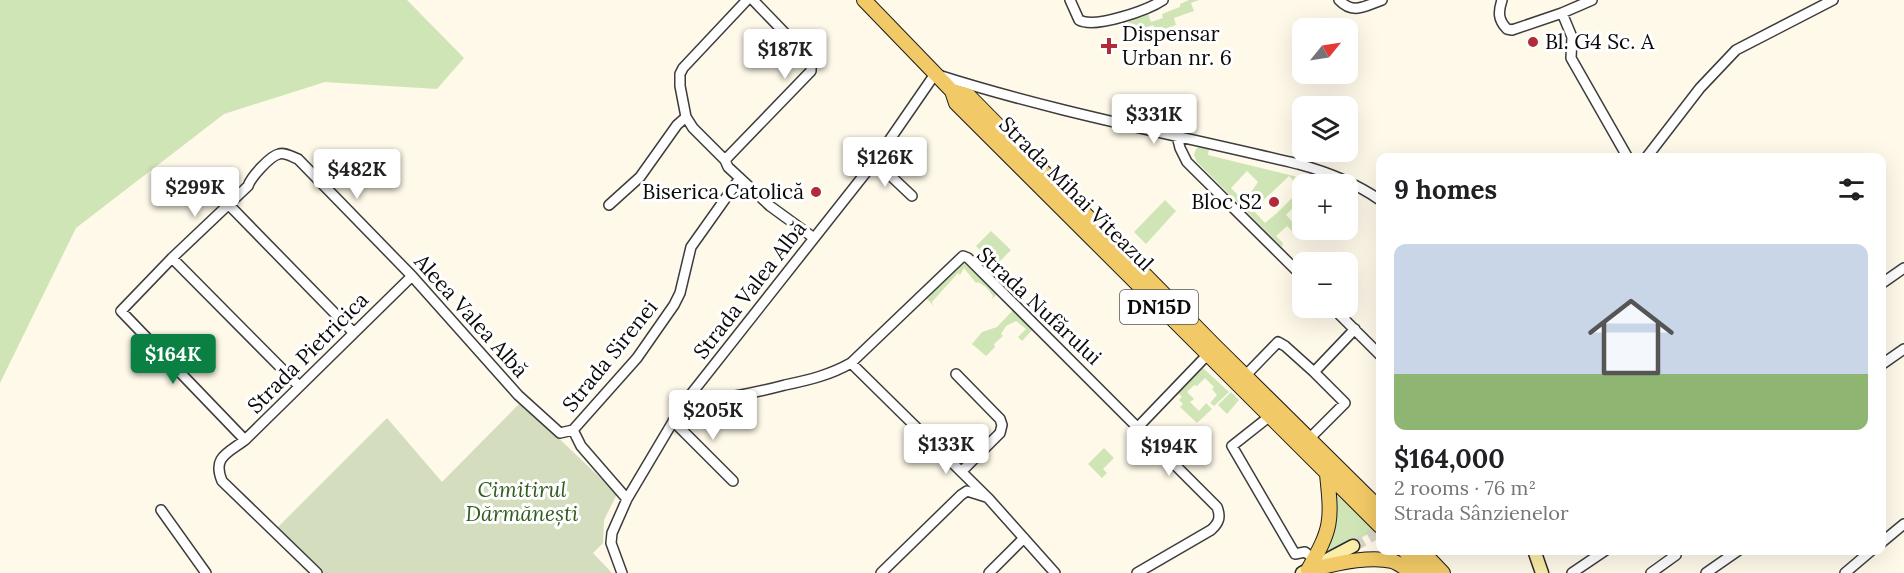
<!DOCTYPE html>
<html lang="en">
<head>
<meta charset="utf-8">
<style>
  body { margin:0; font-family:Lora,serif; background:#f6f6f6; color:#202124; height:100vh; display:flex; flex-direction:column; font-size:22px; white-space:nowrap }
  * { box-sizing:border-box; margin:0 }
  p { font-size:20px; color:#757577 }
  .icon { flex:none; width:33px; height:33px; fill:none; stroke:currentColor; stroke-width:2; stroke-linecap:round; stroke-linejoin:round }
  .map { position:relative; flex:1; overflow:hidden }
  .drawer { position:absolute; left:1376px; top:153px; width:510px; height:402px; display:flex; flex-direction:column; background:#fff; border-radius:12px; box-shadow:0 6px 24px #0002 }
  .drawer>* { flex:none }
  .needle { width:39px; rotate:60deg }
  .fabs { position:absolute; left:1292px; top:18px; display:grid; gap:12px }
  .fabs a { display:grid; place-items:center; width:66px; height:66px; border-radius:12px; background:#fff; box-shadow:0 6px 24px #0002; font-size:30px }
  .price { position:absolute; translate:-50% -51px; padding:0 14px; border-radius:6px; background:#fff; color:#222; font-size:20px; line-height:39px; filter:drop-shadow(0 2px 3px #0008) }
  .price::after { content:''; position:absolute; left:50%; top:36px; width:18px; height:14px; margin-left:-9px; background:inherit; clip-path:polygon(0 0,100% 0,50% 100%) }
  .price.active { background:#0b8043; color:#fff }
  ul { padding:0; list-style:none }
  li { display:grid; align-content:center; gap:12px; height:318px; padding:0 18px }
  li span { display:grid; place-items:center; height:186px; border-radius:12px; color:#555 }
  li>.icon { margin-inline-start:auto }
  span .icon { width:108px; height:108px; fill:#fffc; stroke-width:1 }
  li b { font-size:26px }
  h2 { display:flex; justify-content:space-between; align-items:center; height:72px; padding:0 18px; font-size:26px }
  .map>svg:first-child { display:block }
</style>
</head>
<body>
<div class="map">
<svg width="1904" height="573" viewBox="0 0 1904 573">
  <rect width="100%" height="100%" fill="#fef9e9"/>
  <path fill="#d0e5b5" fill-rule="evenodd" d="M0,0H407L464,58L437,89L325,82L224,114L76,228L0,383Z
    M1189,0H1199L1191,3L1194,11L1174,18L1176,25L1156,32L1153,25L1132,33L1128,23L1130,20L1148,14L1151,22L1163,18L1162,14L1180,7V4Z
    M1200,146L1209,149L1208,155L1318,182L1315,184H1302V198L1286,215L1301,231L1297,236L1287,226L1276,236L1283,243L1282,247L1197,162L1194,155L1196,149ZM1247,171L1258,182L1252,191L1241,198L1231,188ZM1289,176L1301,189L1277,213L1265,223L1253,210Z
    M1165,200L1176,211L1146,244L1134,232Z
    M991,231L1011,250L996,265L976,246Z
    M963,262L998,293L992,299L993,296L987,288L978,282L976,283L964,268L960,275L958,273L932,302L934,306L926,298Z
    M1014,309L1034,328L1022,341L1018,337L1026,329L1016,321L1006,326L1001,334L1003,336L994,344L995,347L986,356L972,344L982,332L997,327Z
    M1203,368L1229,392L1214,406L1210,403L1217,395L1212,389L1214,387L1205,378L1197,386L1194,385L1187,392L1194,399L1190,402L1199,411L1206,403L1212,409L1197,423L1180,407L1183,404L1179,400L1182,397L1178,393Z
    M1231,392L1239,400L1227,414L1218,405Z
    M1104,448L1114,458L1103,469L1107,473L1102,478L1088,464Z
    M1334,491L1374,531L1324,557H1322Z"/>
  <path fill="#d4ddbd" d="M521,402L617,494L604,520L603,543L593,553L612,573H323L277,528L387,418L442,482Z"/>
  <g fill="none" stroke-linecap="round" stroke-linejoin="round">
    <path stroke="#d9d5c8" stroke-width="12" stroke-dasharray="12 6" stroke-linecap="butt" d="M1353,546L1380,531"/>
    <defs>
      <path id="street" d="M747,0L683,68L680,74V86L686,117L693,128L725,160L728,167L770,206L814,238
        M1070,0L1079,20C1095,29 1148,10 1163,0
        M1339,0C1353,15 1365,6 1382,0
        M1502,0C1498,12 1498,20 1507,29L1512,30L1562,13L1592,0
        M1562,13L1572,37L1571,58L1628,158
        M1177,136L1180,148L1187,162L1302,276
        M1646,158L1700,88L1736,50L1833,0
        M725,160L811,71V64L808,57L753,0
        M875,161L912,196
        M229,205L353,332
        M609,205L640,177L677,125L686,117
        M172,258L299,386
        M1881,284L1904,268
        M1333,308L1380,355
        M851,363L989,499L1055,573
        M1881,365L1904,349
        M956,374L1000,419L1002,425L1000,433L962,471
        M1245,376L1278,342L1285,346L1314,372L1355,329
        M684,403C719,400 751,394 785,385C809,380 830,375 851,363L963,256L968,258L1217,507C1221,517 1219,523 1211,530L1137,573
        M1270,416L1232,446L1295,554L1305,552L1314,559
        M673,421L733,481
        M1138,427L1212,350
        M573,430L637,358L674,305L680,293L691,247L740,178
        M573,430L581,446L627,499
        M1309,439L1345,403L1314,372
        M245,440L121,311L172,258L248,186C251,177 270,156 279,154C285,152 292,157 298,159L412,276L518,395L560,433L573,430
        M161,510L206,573
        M1881,543L1904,524
        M317,573L222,481C212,457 228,453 245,440L412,276
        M622,573L611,543L612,533L627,499L684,403L875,161L935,74C1054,112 1177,135 1298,164C1328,172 1354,182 1380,200
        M881,573L961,495L967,491L986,497
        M989,573L1024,538
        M1572,573L1606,550
        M1651,573L1676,555
        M1706,573L1739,550
        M1845,573L1872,550"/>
      <path id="secondary" d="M1534,550L1542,573
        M1302,573L1353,546"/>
      <path id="primary" d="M864,0L952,91L956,103L1380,526
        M952,91L969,96L1215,346L1380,509
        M1404,550L1427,573
        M1421,550L1443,573
        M1308,570C1332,565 1367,555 1392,561C1399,563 1406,569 1412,573
        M1308,570C1332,528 1332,522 1327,474"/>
    </defs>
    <use href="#street" stroke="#3d3d3d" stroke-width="12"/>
    <use href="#secondary" stroke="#2c2c2c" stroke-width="15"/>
    <use href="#primary" stroke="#1b1b1b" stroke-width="16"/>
    <use href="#street" stroke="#fff" stroke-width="9"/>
    <use href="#secondary" stroke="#faeda7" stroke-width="12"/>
    <use href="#primary" stroke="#f1c966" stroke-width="14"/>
  </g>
  <g fill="#b12b38" stroke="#fff" stroke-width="2">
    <circle cx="1533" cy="42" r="6"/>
    <path d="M1106 37h6v6h6v6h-6v6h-6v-6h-6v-6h6z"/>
    <circle cx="816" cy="192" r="6"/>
    <circle cx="1274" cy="202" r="6"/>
  </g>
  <g text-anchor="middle" stroke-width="6" stroke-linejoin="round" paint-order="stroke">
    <rect fill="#fff" stroke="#545454" stroke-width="1.5" x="1120" y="290" width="78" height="34" rx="4.5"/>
    <g font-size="20" font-weight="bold" fill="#0a0a0a">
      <text x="1159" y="314">DN15D</text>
    </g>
    <g font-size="21" fill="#0a0a0a" stroke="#fff" text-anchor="start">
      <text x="1122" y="41">Dispensar<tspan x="1122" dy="24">Urban nr. 6</tspan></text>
      <text x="1545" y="49">Bl. G4 Sc. A</text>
      <text x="804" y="199" text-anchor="end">Biserica Catolică</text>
      <text x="1262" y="209" text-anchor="end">Bloc S2</text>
    </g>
    <g font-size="21" fill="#0a0a0a" stroke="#fff">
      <text transform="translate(1076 194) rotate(45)" y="7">Strada Mihai Viteazul</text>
      <text transform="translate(750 290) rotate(-52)" y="7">Strada Valea Albă</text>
      <text transform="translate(1039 306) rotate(43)" y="7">Strada Nufărului</text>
      <text transform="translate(471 316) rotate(48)" y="7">Aleea Valea Albă</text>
      <text transform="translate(308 353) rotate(-45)" y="7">Strada Pietricica</text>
      <text transform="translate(610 356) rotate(-51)" y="7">Strada Sirenei</text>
    </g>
    <g font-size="21" font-style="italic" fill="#2f5d1f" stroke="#fff">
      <text x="522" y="497">Cimitirul<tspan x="522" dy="24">Dărmănești</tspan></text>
    </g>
  </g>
</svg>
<div class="fabs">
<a><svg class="needle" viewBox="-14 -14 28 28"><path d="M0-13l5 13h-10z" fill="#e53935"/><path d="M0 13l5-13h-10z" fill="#757577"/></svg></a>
<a><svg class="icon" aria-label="layers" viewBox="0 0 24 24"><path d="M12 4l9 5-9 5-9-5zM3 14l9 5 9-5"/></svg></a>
<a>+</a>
<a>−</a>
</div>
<b class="price" style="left:785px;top:80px">$187K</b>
<b class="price" style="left:1154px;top:145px">$331K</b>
<b class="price" style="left:885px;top:188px">$126K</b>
<b class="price" style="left:357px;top:200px">$482K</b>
<b class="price" style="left:195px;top:218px">$299K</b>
<b class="price active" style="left:173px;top:385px">$164K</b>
<b class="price" style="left:713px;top:441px">$205K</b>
<b class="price" style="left:946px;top:475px">$133K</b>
<b class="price" style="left:1169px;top:477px">$194K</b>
<section class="drawer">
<h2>9 homes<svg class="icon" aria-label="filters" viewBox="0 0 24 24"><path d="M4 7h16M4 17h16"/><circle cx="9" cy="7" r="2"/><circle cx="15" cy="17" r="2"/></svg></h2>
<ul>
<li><span style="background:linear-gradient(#c9d6e8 70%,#8fb573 0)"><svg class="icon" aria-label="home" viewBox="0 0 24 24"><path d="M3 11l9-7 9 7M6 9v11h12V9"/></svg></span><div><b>$164,000</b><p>2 rooms · 76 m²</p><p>Strada Sânzienelor</p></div></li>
</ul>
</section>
</div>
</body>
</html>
